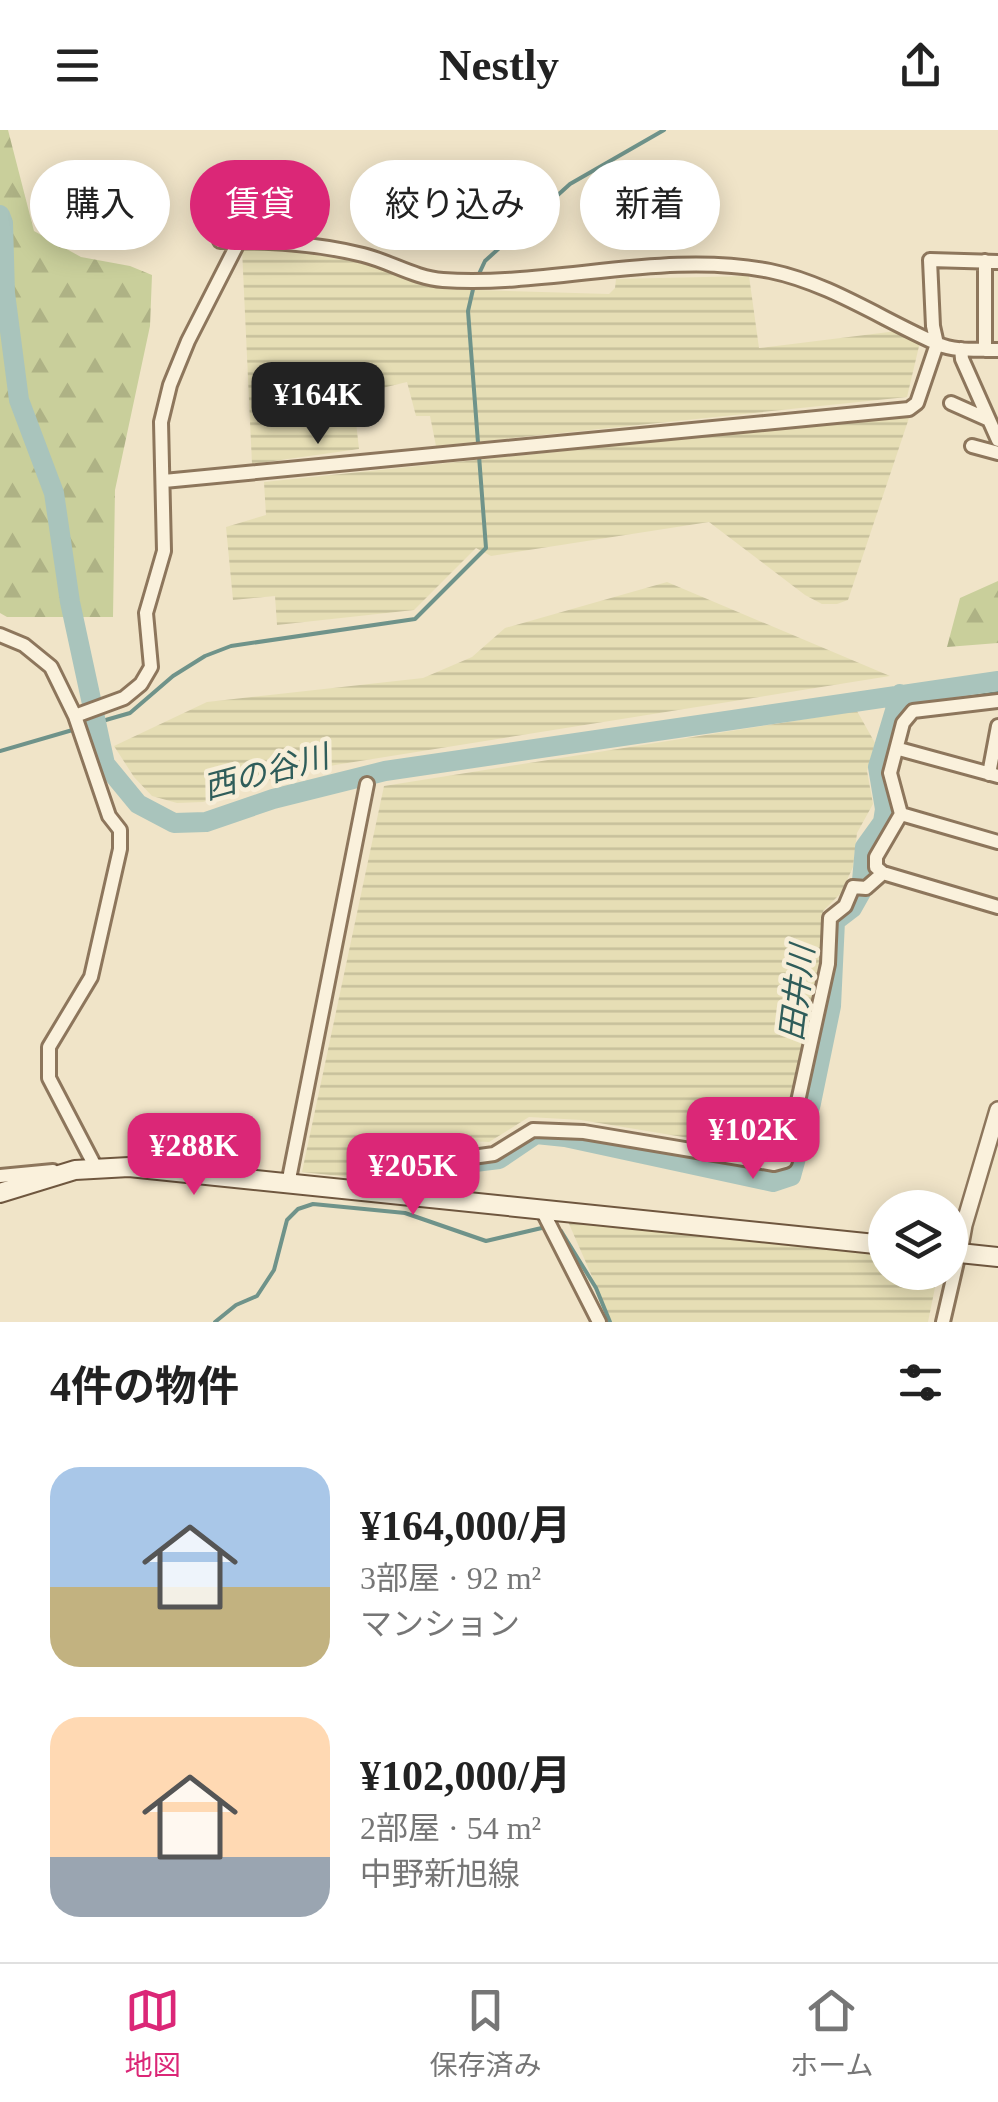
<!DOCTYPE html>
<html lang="ja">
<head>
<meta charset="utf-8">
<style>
  body { margin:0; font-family:"Times New Roman","Noto Sans JP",serif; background:#f6f6f6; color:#222; height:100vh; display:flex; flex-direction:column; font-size:38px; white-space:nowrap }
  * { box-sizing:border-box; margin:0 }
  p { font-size:32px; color:#767676 }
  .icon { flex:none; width:55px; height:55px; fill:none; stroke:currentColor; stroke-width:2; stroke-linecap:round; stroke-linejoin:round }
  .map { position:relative; height:1192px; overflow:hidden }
  .drawer { display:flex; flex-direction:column; background:#fff; flex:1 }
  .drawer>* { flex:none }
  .top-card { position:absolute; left:30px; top:30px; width:940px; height:90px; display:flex; gap:20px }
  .tools { position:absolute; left:868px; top:1060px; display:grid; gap:20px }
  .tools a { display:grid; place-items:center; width:100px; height:100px; border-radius:50%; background:#fff; box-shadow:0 5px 25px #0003; font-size:50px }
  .price { position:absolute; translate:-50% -85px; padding:0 22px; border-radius:20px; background:#db2777; color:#fff; font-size:32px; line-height:65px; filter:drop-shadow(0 2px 5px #0008) }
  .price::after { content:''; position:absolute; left:50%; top:60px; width:30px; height:22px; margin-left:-15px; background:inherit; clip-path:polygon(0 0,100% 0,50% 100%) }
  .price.on { background:#222; color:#fff }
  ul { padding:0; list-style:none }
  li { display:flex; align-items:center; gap:30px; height:250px; padding:0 50px }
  li span { display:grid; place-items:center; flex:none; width:280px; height:200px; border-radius:30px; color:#555 }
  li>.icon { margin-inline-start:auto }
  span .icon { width:120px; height:120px; fill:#fffc; stroke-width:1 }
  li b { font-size:42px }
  h2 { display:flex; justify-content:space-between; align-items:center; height:120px; padding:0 50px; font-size:42px }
  .chip { padding:0 35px; border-radius:45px; background:#fff; box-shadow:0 5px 25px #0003; font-size:35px; line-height:90px }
  .chip.on { background:#db2777; color:#fff }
  header { display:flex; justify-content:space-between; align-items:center; height:130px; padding:0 50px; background:#fff; font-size:45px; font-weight:700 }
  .tabs { display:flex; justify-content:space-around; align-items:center; height:140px; border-top:2px solid #e0e0e0; background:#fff; font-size:28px; color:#767676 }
  .tabs a { display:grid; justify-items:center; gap:5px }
  .tabs .on { color:#db2777 }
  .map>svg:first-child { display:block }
</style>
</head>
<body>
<header><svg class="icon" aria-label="menu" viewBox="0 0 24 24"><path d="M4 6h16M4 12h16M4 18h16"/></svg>Nestly<svg class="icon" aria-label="share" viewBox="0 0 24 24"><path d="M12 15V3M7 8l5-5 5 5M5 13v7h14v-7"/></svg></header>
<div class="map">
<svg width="998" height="1192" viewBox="0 0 998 1192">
  <defs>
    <pattern id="farmland-rules" width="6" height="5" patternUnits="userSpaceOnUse" patternTransform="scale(2.5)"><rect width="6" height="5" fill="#e6deb5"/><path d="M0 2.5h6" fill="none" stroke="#c6bf9b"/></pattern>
    <pattern id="forest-firs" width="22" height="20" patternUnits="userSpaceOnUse" patternTransform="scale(2.5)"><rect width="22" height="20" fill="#c9cf9b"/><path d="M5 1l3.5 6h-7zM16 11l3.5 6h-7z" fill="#aeb285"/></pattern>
  </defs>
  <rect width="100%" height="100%" fill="#f0e4c8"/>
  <path fill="url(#farmland-rules)" d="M273,118L365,133L418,154L443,159L609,164L615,158L616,149L749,146L759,218L897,201L920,212L907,267L436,316L430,286H416L407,252L353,265L359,319L252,334L242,119Z
    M910,285L848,470L837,474H822L805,465L709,392L491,426L476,418L414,480L277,495L275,466L233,470L226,397L266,385L264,352Z
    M667,452L890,546L335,635L274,649L203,672L177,673L152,666L134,647L114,616L207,572L423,548L472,527L505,498Z
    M857,581L875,613L867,641L873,674L857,703L853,737L841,763L823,781L822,830L779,1023L581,990L529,987L489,1012L467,1011L387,1051L302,1042L384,656Z
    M566,1087L885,1123V1142L938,1143L928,1192H612Z"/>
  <path fill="url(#forest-firs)" d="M0,0H8L34,101L81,127L130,136L152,145L150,196L115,360L113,487H7L0,483Z
    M998,451V513L947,517L960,468Z"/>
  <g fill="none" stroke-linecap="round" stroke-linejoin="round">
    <path stroke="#6f938a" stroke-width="4" d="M478,146L485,131L570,54L664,0
      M931,573L998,563
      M896,577L916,575
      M85,596L130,583L173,546L205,526L231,516L415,489L486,418L468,181L474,155
      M0,621L76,599
      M555,1099L561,1101L596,1158L610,1192
      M215,1192L236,1175L257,1166L274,1140L287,1090L298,1079L313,1074L405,1083L486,1111L546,1097"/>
    <path stroke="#a9c4bc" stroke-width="20" d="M0,85L3,93L5,163L19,270L54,363L70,472L105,634L138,674L174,693L206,692L273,669L385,641L998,551
      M446,1041L459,1034L499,1029L536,1004L565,1007L773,1052L791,1046L811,973L831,876L835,791L852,778L861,762L865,717L883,692L885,679L878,637L900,564"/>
    <defs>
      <path id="minor" d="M220,111C269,111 315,113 363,125C391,132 415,148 443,150C553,157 662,120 770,141C829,153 883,190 938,214C956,222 979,219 998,220
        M985,131V220
        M961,219L962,229L998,310
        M951,273L987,289
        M972,316L998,323
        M164,351L909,279L917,273L937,214L933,196L930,130L998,132
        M0,505L24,515L51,537L75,586L109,686L120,700V719L91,847L49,917V948L96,1038
        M998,571L913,581L903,593L890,643L901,684L876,727V737L883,743L998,777
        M75,586L124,568L141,554L151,537L146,483L164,421L161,292L170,255L188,211L239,111
        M899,619L998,646
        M989,644L998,596
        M901,684L998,712
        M0,1046L53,1041
        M288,1054L367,654
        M393,1062L458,1029L494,1024L533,1000L584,1002L774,1034L785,1031L828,834L830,788L845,776L853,757L866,758L883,743
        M541,1078L599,1192
        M943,1192L959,1123"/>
      <path id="tertiary" d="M959,1123L964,1095L998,980"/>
      <path id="secondary" d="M0,1063L75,1040L129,1037L885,1115
        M950,1122L998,1127"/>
    </defs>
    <use href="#minor" stroke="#8d765c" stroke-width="18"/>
    <use href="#tertiary" stroke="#8d765c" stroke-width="20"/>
    <use href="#secondary" stroke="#6f573f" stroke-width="22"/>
    <use href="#minor" stroke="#faf1dc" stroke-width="12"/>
    <use href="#tertiary" stroke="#faf1dc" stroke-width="15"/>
    <use href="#secondary" stroke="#faf1dc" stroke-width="18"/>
  </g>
  <g text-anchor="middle" stroke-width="9" stroke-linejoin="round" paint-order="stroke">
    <g font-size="32" font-style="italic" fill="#2f5d5a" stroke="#f7eed8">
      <text transform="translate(266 642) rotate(-15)" y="11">西の谷川</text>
      <text transform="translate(797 863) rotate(-83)" y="11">田井川</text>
    </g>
  </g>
</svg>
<div class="tools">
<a><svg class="icon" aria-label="layers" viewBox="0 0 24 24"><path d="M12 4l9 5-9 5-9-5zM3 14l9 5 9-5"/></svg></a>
</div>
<b class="price on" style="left:318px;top:317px">¥164K</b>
<b class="price" style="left:753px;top:1052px">¥102K</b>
<b class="price" style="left:194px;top:1068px">¥288K</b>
<b class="price" style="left:413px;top:1088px">¥205K</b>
<div class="top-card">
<a class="chip">購入</a>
<a class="chip on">賃貸</a>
<a class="chip">絞り込み</a>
<a class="chip">新着</a>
</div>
</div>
<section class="drawer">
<h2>4件の物件<svg class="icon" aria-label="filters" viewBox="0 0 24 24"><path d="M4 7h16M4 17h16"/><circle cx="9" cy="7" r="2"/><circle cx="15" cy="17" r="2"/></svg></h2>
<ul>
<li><span style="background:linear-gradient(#a9c7e8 60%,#c2b280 0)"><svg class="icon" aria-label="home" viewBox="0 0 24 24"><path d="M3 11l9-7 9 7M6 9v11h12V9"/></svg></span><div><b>¥164,000/月</b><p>3部屋 · 92 m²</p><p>マンション</p></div></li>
<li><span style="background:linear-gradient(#ffd9b3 70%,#9aa5b1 0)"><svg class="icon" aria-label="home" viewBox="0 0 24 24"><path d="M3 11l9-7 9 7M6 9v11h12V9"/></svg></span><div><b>¥102,000/月</b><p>2部屋 · 54 m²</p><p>中野新旭線</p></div></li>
</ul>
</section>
<nav class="tabs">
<a class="on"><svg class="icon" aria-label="map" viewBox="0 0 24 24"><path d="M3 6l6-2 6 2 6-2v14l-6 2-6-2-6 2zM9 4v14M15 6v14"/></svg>地図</a>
<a><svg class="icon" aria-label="saved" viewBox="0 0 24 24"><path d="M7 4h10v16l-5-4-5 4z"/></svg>保存済み</a>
<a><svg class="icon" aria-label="home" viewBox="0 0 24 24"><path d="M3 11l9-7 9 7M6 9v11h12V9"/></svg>ホーム</a>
</nav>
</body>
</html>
